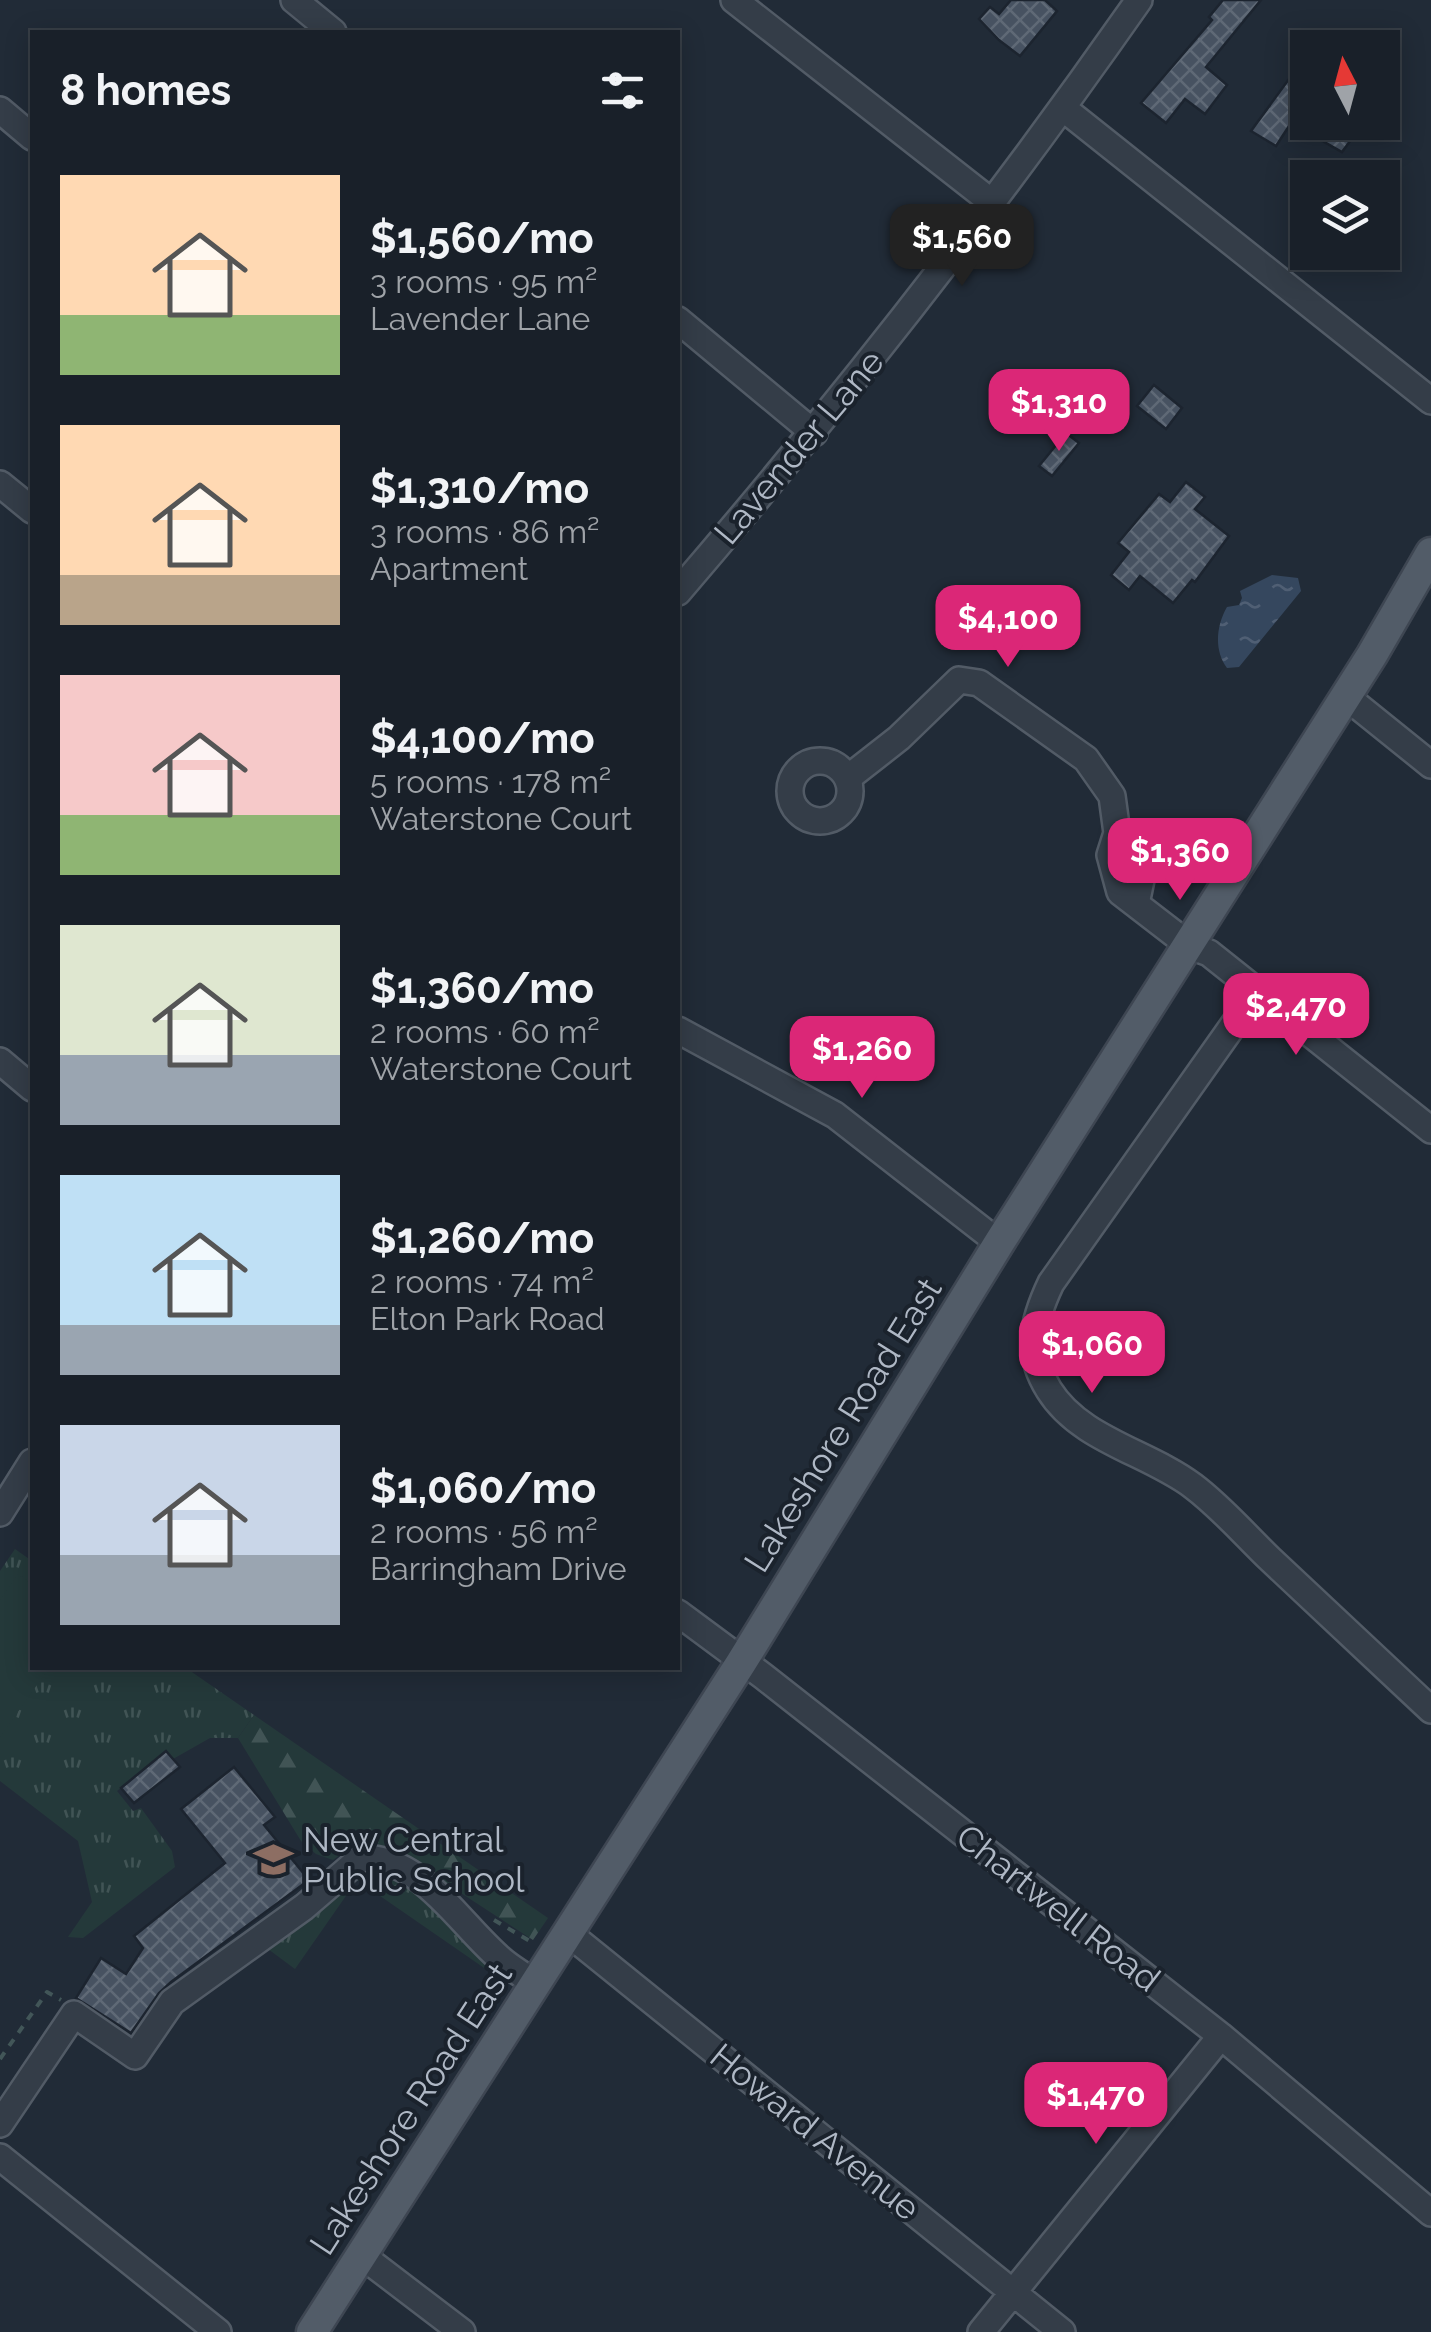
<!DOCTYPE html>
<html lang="en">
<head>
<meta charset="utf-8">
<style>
  body { margin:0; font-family:Raleway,sans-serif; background:#262d35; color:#f1f3f6; height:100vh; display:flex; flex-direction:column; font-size:38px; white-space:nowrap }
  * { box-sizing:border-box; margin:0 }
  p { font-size:32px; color:#9fa3a8 }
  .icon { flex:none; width:55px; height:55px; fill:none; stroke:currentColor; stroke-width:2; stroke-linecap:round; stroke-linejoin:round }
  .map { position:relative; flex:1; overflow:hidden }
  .side { position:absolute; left:30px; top:30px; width:650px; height:1640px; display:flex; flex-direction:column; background:#192029; border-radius:0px; box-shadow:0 5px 25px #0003,0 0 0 2px #373e46 }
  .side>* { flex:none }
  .needle { width:65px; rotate:354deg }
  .fabs { position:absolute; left:1290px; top:30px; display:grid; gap:20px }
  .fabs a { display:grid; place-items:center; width:110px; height:110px; border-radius:0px; background:#192029; box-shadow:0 5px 25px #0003,0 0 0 2px #373e46; font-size:50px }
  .price { position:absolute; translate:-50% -85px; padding:0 22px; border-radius:20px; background:#db2777; color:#fff; font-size:32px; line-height:65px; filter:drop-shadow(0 2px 5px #0008) }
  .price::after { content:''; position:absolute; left:50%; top:60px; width:30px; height:22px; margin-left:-15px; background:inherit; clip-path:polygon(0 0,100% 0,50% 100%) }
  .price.active { background:#222; color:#fff }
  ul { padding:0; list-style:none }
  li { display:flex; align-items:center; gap:30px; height:250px; padding:0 30px }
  li span { display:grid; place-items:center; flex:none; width:280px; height:200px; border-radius:0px; color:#555 }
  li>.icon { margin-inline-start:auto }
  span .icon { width:120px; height:120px; fill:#fffc; stroke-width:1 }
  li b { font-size:42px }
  h2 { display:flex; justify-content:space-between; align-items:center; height:120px; padding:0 30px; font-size:42px }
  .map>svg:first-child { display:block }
</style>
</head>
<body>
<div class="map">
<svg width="1431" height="2332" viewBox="0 0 1431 2332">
  <defs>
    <pattern id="grass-tufts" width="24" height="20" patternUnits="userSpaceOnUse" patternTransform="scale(2.5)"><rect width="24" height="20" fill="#24393a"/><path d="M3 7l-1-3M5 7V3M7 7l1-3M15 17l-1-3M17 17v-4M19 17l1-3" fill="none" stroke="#415455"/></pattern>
    <pattern id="forest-firs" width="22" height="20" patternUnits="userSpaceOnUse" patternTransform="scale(2.5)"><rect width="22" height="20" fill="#24393a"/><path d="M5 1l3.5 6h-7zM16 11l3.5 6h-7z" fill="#415455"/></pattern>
    <pattern id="water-ripples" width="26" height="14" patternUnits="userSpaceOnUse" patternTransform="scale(2.5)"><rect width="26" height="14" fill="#35475e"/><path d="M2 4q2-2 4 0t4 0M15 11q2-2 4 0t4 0" fill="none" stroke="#505f74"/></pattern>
    <pattern id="building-cross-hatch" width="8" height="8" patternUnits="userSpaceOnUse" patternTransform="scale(2.5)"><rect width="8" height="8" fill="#475261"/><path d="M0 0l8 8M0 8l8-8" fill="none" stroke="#5f6976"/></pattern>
  </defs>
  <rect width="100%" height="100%" fill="#212b37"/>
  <path fill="url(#grass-tufts)" d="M15,1549L32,1561V1668H186L254,1715L238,1738H210L173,1759L166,1751L117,1791L133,1811L141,1808L172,1851L175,1867L83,1938L68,1937L92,1902L78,1841L0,1781V1571Z
    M358,1867H379L441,1909L503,1981L357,1880L295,1969L268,1949Z"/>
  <path fill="url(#forest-firs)" d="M254,1715L548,1918L533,1940L395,1850C366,1839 359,1842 333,1860L316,1854L301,1841L238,1738Z"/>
  <path fill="#24393a" d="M18,1574L32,1584V1668H49L0,1737V1600Z"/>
  <path fill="url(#water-ripples)" d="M1272,575L1298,578L1301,591L1239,667L1227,668C1214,651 1216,626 1227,607L1239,605L1242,598L1240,591Z"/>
  <path fill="url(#building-cross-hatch)" stroke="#1c242f" stroke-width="2.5" d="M1011,0H1045L1057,11L1020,56L999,40L979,19L990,7L999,14Z
    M1223,0H1261L1206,67L1227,85L1205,114L1185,99L1166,123L1141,103L1212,20L1209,17Z
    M1308,53V122H1366L1362,134L1353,137L1342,152L1291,123L1276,146L1251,131Z
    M1154,385L1182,408L1166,429L1137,406Z
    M1066,433L1079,443L1052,476L1039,466Z
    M1186,482L1205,497L1195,509L1229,536L1195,582L1192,580L1173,603L1140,576L1129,590L1111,575L1129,552L1118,543L1159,494L1170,502Z
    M166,1751L180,1767L134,1803L121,1788Z
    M234,1767L275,1817L264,1825L309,1880L171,1982L159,1993L131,2033L76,1998L101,1958L126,1974L143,1948L134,1936L225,1863L181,1809Z"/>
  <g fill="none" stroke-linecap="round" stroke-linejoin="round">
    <defs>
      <path id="minor" d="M294,0L333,32
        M734,0L994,204
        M1063,108L1431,401
        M0,110L32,137
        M678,320L814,433
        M0,484L32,510
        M678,592C841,402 995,206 1139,0
        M1343,700L1359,707L1431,765
        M790 791a30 30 0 1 1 60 0a30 30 0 1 1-60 0Z
        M848,778L899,738L959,680L979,683L1086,759L1112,796L1117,833L1110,855L1120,892L1190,946L1209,953L1431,1130
        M1117,833L1140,854L1142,875L1136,904
        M1256,993L1051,1283C1033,1321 1025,1352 1049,1390C1080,1440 1148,1452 1193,1486C1221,1507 1245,1535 1270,1559C1323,1609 1377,1659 1431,1710
        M678,1030L835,1115L999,1243
        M0,1061L32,1088
        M0,1513L32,1462
        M678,1613L763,1676L1221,2036L1431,2213
        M568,1933L1062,2332
        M0,2124L74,2014L135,2056L172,2002L304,1907L361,1858C423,1857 461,1927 504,1962C514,1970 526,1977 536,1984
        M0,2157L218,2332
        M361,2255L462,2332
        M981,2332L1221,2036"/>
      <path id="major" d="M312,2332L741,1663L999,1243L1372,655L1431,553"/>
    </defs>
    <use href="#minor" stroke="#525b66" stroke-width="30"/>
    <use href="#major" stroke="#3e4652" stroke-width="35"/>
    <path stroke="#425658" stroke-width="4" stroke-dasharray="8 8" stroke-linecap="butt" d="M494,1920L533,1943
      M0,2059L47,1992L61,2000"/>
    <use href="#minor" stroke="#343d48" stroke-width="25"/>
    <use href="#major" stroke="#525c68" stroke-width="30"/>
  </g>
  <defs>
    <symbol id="school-bare" viewBox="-9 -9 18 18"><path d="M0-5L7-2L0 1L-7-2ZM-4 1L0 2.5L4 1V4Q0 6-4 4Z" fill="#8d6e63" stroke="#1a222c" stroke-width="2.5" paint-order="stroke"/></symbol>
  </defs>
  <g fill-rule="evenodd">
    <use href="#school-bare" x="246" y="1832" width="55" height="55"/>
  </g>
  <g text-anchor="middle" stroke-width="8" stroke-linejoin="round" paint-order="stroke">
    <g font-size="35" fill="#afb8c5" stroke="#1a222c">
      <text transform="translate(799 447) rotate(-50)" y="12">Lavender Lane</text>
      <text transform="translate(843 1425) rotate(-58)" y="12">Lakeshore Road East</text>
      <text transform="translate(1058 1908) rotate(38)" y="12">Chartwell Road</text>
      <text transform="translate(411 2109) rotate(-57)" y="12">Lakeshore Road East</text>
      <text transform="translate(815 2132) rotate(39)" y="12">Howard Avenue</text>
    </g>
    <g font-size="35" fill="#afb8c5" stroke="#1a222c" text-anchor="start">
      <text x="303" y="1852">New Central<tspan x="303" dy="40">Public School</tspan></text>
    </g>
  </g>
</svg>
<div class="fabs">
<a><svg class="needle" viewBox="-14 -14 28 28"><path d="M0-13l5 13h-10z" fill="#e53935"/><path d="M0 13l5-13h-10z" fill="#9fa3a8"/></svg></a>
<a><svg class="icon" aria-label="layers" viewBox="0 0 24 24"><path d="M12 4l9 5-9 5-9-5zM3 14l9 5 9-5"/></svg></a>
</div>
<b class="price active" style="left:962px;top:289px">$1,560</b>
<b class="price" style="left:1059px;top:454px">$1,310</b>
<b class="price" style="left:1008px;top:670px">$4,100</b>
<b class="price" style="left:1180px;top:903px">$1,360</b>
<b class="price" style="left:1296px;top:1058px">$2,470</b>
<b class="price" style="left:862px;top:1101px">$1,260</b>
<b class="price" style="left:1092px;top:1396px">$1,060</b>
<b class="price" style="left:1096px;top:2147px">$1,470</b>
<section class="side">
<h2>8 homes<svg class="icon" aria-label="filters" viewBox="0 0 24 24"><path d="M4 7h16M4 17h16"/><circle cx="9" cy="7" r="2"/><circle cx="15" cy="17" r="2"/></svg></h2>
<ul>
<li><span style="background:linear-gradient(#ffd9b3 70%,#8fb573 0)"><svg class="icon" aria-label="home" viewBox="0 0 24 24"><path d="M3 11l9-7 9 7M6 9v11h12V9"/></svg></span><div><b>$1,560/mo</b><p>3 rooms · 95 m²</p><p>Lavender Lane</p></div></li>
<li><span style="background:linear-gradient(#ffd9b3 75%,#b9a48a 0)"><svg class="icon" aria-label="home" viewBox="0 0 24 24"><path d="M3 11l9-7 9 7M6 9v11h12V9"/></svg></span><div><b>$1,310/mo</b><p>3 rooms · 86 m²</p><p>Apartment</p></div></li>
<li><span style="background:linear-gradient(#f6c9c9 70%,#8fb573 0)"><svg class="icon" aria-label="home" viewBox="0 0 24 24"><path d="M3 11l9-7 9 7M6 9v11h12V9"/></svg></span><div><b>$4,100/mo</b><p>5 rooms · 178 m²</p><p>Waterstone Court</p></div></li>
<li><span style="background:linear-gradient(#dfe7d0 65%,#9aa5b1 0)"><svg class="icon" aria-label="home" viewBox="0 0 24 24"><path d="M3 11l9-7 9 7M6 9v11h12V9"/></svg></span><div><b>$1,360/mo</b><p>2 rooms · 60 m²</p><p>Waterstone Court</p></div></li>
<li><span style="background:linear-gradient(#bfe0f5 75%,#9aa5b1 0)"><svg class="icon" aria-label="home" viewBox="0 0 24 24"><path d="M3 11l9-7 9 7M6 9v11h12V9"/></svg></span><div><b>$1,260/mo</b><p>2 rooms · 74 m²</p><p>Elton Park Road</p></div></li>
<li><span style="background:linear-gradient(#c9d6e8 65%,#9aa5b1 0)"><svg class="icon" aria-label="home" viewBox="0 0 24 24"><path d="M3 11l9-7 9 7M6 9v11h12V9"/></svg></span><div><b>$1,060/mo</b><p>2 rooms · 56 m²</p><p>Barringham Drive</p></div></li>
</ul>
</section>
</div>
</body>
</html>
